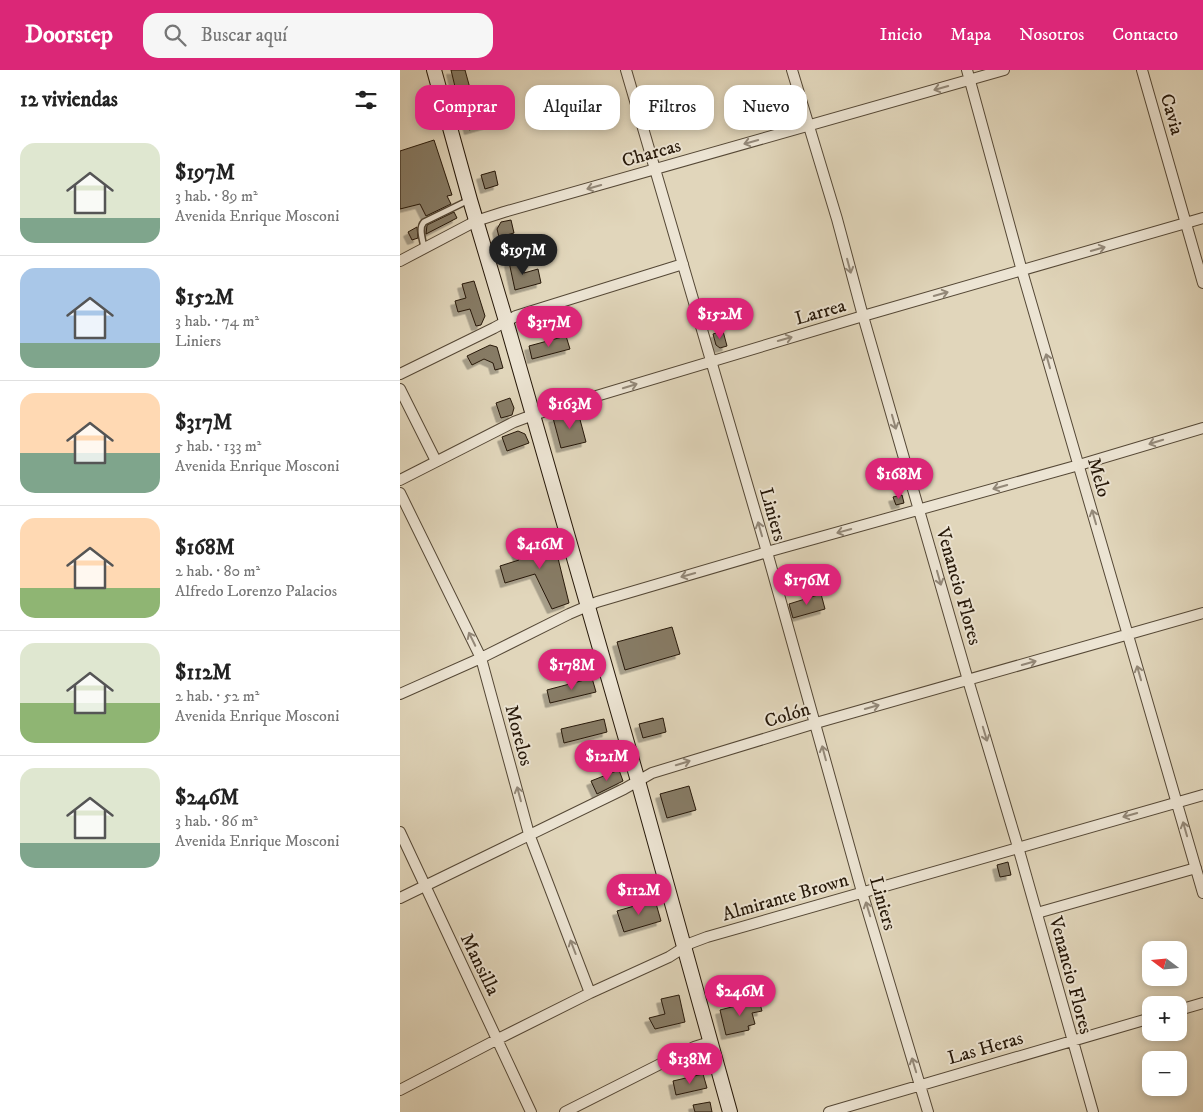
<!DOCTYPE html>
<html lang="es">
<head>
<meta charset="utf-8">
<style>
  body { margin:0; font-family:"IM FELL DW Pica",serif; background:#f6f6f6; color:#222; height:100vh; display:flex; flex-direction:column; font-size:19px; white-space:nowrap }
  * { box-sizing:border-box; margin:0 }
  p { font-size:16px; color:#767676 }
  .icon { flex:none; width:28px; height:28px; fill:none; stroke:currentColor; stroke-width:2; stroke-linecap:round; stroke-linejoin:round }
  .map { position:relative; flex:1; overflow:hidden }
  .drawer { display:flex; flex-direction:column; background:#fff; width:400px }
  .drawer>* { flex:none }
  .top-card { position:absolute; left:15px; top:15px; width:475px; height:45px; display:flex; gap:10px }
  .needle { width:32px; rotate:286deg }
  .tools { position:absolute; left:742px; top:871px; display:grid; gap:10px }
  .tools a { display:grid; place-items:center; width:45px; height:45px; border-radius:10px; background:#fff; box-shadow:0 2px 8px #0003; font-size:25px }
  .price { position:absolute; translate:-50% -42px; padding:0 11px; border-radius:18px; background:#db2777; color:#fff; font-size:16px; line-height:32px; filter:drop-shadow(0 1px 2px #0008) }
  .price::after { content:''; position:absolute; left:50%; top:30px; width:15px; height:11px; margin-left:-8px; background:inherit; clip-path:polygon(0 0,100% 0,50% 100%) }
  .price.active { background:#222; color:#fff }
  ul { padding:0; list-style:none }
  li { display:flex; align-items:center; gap:15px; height:125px; padding:0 20px }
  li+li { border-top:1px solid #e0e0e0 }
  li span { display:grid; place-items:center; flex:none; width:140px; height:100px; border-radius:15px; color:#555 }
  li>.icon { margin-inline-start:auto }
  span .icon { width:60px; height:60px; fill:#fffc; stroke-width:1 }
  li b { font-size:21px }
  h2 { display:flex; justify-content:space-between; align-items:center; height:60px; padding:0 20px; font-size:21px }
  .tag { padding:0 18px; border-radius:15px; background:#fff; box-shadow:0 2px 8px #0003; font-size:18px; line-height:45px }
  .tag.active { background:#db2777; color:#fff }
  header { display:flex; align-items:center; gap:30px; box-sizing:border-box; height:70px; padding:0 25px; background:#db2777; color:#fff }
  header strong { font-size:24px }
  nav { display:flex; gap:28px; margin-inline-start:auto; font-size:18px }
  .search { width:350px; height:45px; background:#f6f6f6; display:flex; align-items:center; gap:12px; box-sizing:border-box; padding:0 18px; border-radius:15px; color:#767676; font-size:19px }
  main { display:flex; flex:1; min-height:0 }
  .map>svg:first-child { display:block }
</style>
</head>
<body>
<header>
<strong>Doorstep</strong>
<div class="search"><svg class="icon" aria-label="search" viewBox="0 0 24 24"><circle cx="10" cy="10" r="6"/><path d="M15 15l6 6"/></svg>Buscar aquí</div>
<nav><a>Inicio</a><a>Mapa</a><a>Nosotros</a><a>Contacto</a></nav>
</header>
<main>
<section class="drawer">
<h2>12 viviendas<svg class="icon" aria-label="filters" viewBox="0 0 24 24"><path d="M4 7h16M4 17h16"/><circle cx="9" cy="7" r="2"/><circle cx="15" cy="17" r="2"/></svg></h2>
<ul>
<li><span style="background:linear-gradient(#dfe7d0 75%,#7fa58c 0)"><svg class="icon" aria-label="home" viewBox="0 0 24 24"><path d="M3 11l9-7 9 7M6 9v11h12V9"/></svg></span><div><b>$197M</b><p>3 hab. · 89 m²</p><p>Avenida Enrique Mosconi</p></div></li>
<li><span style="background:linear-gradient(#a9c7e8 75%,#7fa58c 0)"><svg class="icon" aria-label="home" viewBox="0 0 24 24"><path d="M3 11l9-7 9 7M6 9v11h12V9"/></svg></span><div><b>$152M</b><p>3 hab. · 74 m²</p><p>Liniers</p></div></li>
<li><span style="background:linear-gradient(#ffd9b3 60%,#7fa58c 0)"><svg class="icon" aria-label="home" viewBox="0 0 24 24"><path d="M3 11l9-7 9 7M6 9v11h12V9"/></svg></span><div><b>$317M</b><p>5 hab. · 133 m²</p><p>Avenida Enrique Mosconi</p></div></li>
<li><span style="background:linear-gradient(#ffd9b3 70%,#8fb573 0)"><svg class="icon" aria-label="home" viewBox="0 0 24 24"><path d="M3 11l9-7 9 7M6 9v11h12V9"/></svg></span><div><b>$168M</b><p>2 hab. · 80 m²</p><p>Alfredo Lorenzo Palacios</p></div></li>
<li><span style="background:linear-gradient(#dfe7d0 60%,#8fb573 0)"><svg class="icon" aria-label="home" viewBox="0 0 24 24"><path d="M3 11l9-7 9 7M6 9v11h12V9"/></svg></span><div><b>$112M</b><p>2 hab. · 52 m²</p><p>Avenida Enrique Mosconi</p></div></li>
<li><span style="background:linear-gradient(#dfe7d0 75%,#7fa58c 0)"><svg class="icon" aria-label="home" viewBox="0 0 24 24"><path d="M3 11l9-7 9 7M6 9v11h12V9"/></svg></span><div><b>$246M</b><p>3 hab. · 86 m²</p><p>Avenida Enrique Mosconi</p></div></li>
</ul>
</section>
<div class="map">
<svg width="803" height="1042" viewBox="0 0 803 1042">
  <defs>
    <filter id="shadow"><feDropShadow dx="-4.5" dy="4.5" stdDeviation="0" flood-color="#0004"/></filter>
  </defs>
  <rect width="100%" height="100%" fill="#e1d6bb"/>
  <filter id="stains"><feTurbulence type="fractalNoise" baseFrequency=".004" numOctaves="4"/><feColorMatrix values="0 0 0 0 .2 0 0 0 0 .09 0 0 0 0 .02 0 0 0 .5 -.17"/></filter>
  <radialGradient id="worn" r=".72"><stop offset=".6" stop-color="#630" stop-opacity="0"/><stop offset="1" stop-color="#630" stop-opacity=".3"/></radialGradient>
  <path fill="#877b66" stroke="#261809" filter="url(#shadow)" d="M51,0H65L74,33L110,23L113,35L108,37L111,48L69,60L59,25H57Z
    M34,70L52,125L47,126L51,134L26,146L20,134L0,139V81Z
    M95,101L98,115L85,119L81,105Z
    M54,142L57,148L26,164L27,155Z
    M111,150L114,163L99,167L97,159L101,152Z
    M17,157L18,168L12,170L8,162Z
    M121,190L124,203L138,199L141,213L115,220L109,192Z
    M74,211L85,246L81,255L76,256L70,239L58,242L55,231L66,228L62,214Z
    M323,261L327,276L320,278L316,275L313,264Z
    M166,266L170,279L132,289L129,276Z
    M90,275L97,277L103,298L95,300L93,293L84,289L72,295L67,286Z
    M110,328L114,338L112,345L101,348L96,333Z
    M178,342L186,372L161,378L153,348Z
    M118,361L125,364L129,373L107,381L102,367Z
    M502,425L504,433L496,435L493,427Z
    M153,468L169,533L152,539L135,504L105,513L100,496L119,490L115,478Z
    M421,524L425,539L393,548L389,534Z
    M272,557L280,584L225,600L217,572Z
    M192,608L196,622L150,633L147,620Z
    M263,648L266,662L243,668L239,654Z
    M204,649L207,662L164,673L161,659Z
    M212,675L215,688L191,695L187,682Z
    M219,700L223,711L197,724L191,711Z
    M289,716L296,740L267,748L260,724Z
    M608,792L611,805L600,807L597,795Z
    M255,830L261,851L224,862L217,841Z
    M279,925L285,952L255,959L249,948L265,944L261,929Z
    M359,930L362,941L352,943L355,954L348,956L349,960L326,965L320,940Z
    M303,1004L307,1018L276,1025L273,1011Z
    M310,1032L312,1042H295L293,1035Z"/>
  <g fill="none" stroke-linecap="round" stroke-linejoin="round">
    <defs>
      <path id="service" d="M24,178C23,170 18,158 24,152L69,130"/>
      <path id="minor" d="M226,0L367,482L462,822L528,1042
        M392,0L437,149L463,246L568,610L618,777L693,1042
        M567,0L622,201L803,823
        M742,0L803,213
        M0,191L76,151L104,142L604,0
        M0,304L94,258L116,246L283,194
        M0,319L36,391
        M0,410L114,352L133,345L463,246L803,148
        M0,423L81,588L129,764L190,923
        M0,624L81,588L169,544L197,532L367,482L679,395L803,358
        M0,762L131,1042
        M0,828L224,719L252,703L416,653L803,543
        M637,843L796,798
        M779,940L803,933
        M0,1020L98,969L190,923L269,887L291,873L307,867L803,725
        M165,1042L294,977L310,972
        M429,1042L751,948"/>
      <path id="secondary" d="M34,0L70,130L106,251L238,711L330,1042"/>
    </defs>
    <use href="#service" stroke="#554836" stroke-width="8"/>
    <use href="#minor" stroke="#554836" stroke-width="12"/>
    <use href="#secondary" stroke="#261809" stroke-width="16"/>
    <use href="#service" stroke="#ece4d3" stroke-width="5"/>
    <use href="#minor" stroke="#ece4d3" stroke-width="10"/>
    <use href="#secondary" stroke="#ece4d3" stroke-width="14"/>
  </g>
  <defs><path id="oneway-shaft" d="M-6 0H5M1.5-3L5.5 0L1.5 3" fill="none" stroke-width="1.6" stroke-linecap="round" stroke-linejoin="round" transform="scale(1.25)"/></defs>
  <g stroke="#938878">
    <use href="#oneway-shaft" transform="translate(541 18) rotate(164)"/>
    <use href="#oneway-shaft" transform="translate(351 72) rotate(164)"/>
    <use href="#oneway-shaft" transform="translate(194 117) rotate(164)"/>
    <use href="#oneway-shaft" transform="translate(698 179) rotate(-16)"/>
    <use href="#oneway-shaft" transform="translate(449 196) rotate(75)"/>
    <use href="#oneway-shaft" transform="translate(541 224) rotate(-16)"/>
    <use href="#oneway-shaft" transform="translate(385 269) rotate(-16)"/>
    <use href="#oneway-shaft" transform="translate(648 291) rotate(-106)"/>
    <use href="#oneway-shaft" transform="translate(230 316) rotate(-17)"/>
    <use href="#oneway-shaft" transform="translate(494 352) rotate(74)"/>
    <use href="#oneway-shaft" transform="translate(756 372) rotate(163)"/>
    <use href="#oneway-shaft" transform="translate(600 417) rotate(164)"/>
    <use href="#oneway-shaft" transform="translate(694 447) rotate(-106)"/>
    <use href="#oneway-shaft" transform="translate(360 459) rotate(-106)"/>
    <use href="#oneway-shaft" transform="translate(444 461) rotate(165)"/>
    <use href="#oneway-shaft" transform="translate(288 505) rotate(164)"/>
    <use href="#oneway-shaft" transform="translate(539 508) rotate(74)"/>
    <use href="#oneway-shaft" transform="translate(72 569) rotate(-116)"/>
    <use href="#oneway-shaft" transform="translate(629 593) rotate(-16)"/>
    <use href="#oneway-shaft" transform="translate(739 603) rotate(-106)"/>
    <use href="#oneway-shaft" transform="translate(472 637) rotate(-16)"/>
    <use href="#oneway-shaft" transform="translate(585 664) rotate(73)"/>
    <use href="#oneway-shaft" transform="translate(424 683) rotate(-105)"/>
    <use href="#oneway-shaft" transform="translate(283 693) rotate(-17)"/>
    <use href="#oneway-shaft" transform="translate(119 724) rotate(-105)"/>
    <use href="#oneway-shaft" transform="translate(730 745) rotate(164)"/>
    <use href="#oneway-shaft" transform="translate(785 759) rotate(-106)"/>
    <use href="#oneway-shaft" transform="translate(468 839) rotate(-107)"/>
    <use href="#oneway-shaft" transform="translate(173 877) rotate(-111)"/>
    <use href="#oneway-shaft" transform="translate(514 995) rotate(-107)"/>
  </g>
  <g text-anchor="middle" stroke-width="4" stroke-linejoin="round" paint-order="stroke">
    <g font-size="19" fill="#261809" stroke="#ece4d3">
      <text transform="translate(773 44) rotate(74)" y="7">Cavia</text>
      <text transform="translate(251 82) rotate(-16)" y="7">Charcas</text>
      <text transform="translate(420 241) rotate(-16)" y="7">Larrea</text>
      <text transform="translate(700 407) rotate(74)" y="7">Melo</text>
      <text transform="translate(374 444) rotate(74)" y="7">Liniers</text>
      <text transform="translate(560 516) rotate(74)" y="7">Venancio Flores</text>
      <text transform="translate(387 644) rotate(-17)" y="7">Colón</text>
      <text transform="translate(120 665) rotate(75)" y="7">Morelos</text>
      <text transform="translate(385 826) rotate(-16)" y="7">Almirante Brown</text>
      <text transform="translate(484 833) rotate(74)" y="7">Liniers</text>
      <text transform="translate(81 894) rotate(64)" y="7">Mansilla</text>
      <text transform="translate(672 905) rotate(75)" y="7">Venancio Flores</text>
      <text transform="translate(585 977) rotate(-16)" y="7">Las Heras</text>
    </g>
  </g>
  <rect width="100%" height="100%" filter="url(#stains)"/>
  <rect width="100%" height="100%" fill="url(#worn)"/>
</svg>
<div class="tools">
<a><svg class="needle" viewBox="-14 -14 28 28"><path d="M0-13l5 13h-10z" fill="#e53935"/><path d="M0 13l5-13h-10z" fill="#767676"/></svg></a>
<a>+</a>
<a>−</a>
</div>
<b class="price active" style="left:123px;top:206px">$197M</b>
<b class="price" style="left:320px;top:270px">$152M</b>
<b class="price" style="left:149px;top:278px">$317M</b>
<b class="price" style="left:170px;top:360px">$163M</b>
<b class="price" style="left:499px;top:430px">$168M</b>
<b class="price" style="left:140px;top:500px">$416M</b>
<b class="price" style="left:407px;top:536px">$176M</b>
<b class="price" style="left:172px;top:621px">$178M</b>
<b class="price" style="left:207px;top:712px">$121M</b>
<b class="price" style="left:239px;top:846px">$112M</b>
<b class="price" style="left:340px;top:947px">$246M</b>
<b class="price" style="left:290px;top:1015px">$138M</b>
<div class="top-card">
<a class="tag active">Comprar</a>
<a class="tag">Alquilar</a>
<a class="tag">Filtros</a>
<a class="tag">Nuevo</a>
</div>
</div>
</main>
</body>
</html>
